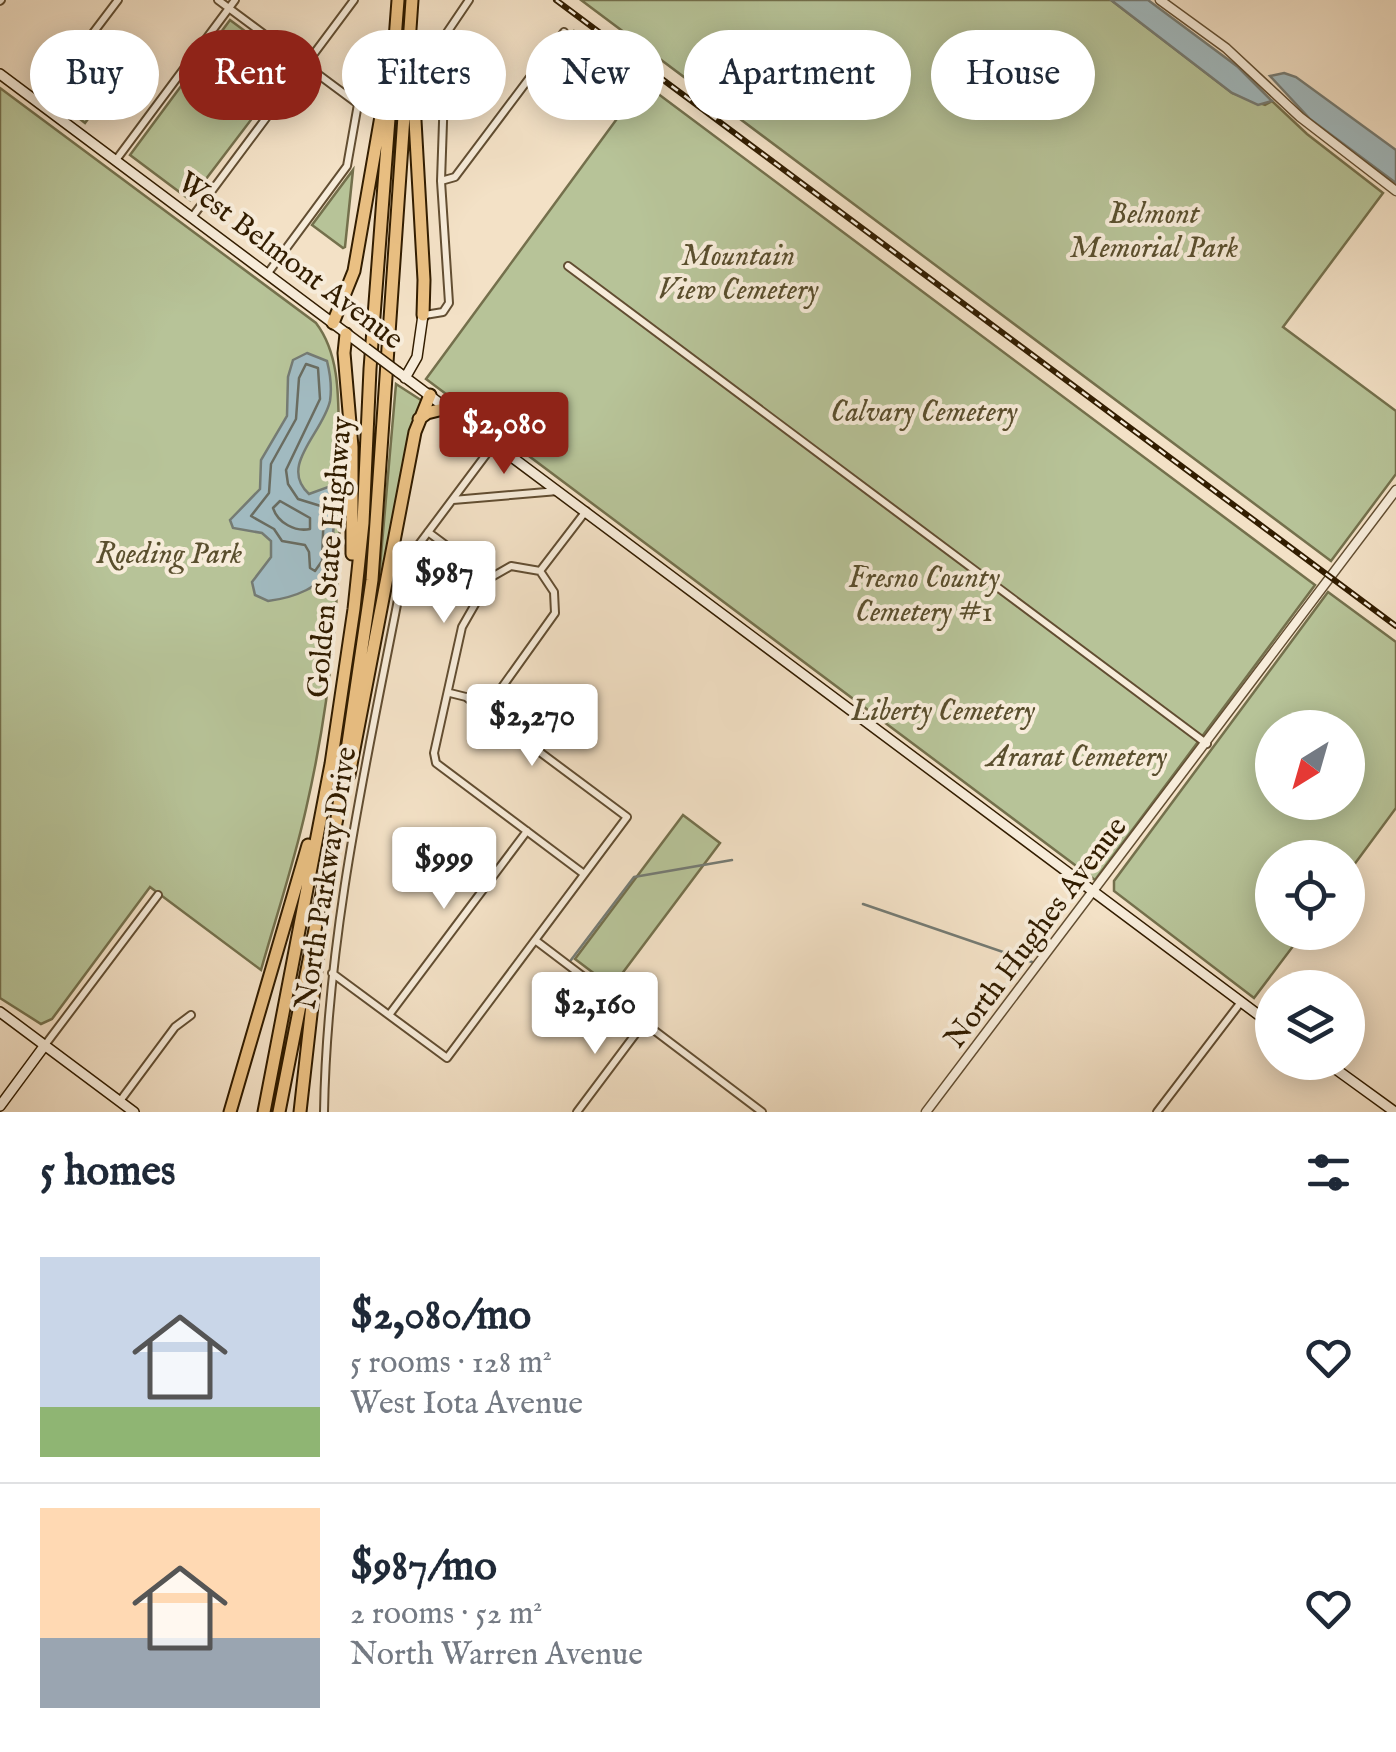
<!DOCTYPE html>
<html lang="en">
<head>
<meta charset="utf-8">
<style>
  body { margin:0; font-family:"IM FELL English",serif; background:#f2f2f3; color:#1f2937; height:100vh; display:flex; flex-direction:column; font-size:38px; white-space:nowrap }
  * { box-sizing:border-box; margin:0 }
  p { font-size:32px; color:#747a83 }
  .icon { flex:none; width:55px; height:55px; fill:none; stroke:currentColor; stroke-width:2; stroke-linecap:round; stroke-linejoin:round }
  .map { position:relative; height:1112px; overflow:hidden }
  .sheet { display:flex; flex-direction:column; background:#fff; flex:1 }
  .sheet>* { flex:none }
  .hud { position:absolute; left:30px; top:30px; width:1338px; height:90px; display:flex; gap:20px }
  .needle { width:65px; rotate:217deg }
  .fabs { position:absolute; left:1255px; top:710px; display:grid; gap:20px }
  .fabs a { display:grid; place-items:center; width:110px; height:110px; border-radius:50%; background:#fff; box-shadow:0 5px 25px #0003; font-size:50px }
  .price { position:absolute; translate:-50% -85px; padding:0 22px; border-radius:10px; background:#fff; color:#222; font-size:32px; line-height:65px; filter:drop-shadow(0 2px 5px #0008) }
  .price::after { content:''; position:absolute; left:50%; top:60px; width:30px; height:22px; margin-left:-15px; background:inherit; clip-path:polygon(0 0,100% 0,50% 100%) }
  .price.on { background:#8f2418; color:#fff }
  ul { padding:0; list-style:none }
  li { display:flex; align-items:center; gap:30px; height:250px; padding:0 40px }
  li+li { border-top:2px solid #e0e1e3 }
  li span { display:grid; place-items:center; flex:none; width:280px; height:200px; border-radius:0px; color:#555 }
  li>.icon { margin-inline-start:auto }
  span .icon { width:120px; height:120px; fill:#fffc; stroke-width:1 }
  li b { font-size:42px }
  h2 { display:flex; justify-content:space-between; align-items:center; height:120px; padding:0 40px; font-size:42px }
  .pill { padding:0 35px; border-radius:45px; background:#fff; box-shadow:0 5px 25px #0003; font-size:35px; line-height:90px }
  .pill.on { background:#8f2418; color:#fff }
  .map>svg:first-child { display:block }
</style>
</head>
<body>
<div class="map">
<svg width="1396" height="1112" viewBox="0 0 1396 1112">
  <rect width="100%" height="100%" fill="#f3e1c6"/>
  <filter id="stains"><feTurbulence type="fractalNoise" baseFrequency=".002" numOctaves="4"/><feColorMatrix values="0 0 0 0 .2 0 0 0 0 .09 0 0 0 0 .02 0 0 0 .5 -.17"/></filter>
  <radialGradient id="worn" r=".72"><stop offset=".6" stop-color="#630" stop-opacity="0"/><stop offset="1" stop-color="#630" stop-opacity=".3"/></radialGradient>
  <path fill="#b7c398" stroke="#74704c" stroke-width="2.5" fill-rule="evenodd" d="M581,0H1111L1232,93L1265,105L1272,101L1307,134L1383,193L1283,327L1396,411V474L1331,561Z
    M230,20L292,66L190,200L130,155Z
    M574,31L1315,585L1095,880L426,379L619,116L550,64Z
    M77,67L109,91L85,123L54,99Z
    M0,88L316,323C342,357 338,406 339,447C343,568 333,692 306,809C294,863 276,917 261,970L150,887L52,1019L41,1024L0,998Z
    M353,170L345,247L343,248L312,225Z
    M396,384L424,402L383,603L377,601Z
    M1328,592L1396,642V808L1348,873V858H1272V932L1303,933L1254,998L1114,891V881ZM1272,728H1348V802H1272Z
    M683,815L720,843L612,987L575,959Z"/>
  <path fill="#a1bac0" stroke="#757b73" stroke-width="2.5" d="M1111,0H1148L1238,67L1272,101L1258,105L1232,93Z
    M1284,73L1296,77L1396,150V183L1310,119L1270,76Z
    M307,353L327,361C330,373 332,388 330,401C323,433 278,466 309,494L328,487L335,490L332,563C324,588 292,598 268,601L255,595L252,582L271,557V541L262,533L233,528L230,520L260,489L261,460L287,416L288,377L293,360Z"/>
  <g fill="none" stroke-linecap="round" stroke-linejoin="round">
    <path stroke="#6a6c60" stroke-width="2.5" d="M306,364L318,368L320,399L286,470L288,484L298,499L324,507L322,561L315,571L310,568L309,552L305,545L282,541L274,529L251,516L269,493L271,464L296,419L299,378Z
      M280,501L310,518V529C295,532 278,523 273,508Z"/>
    <path stroke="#757b73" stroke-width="2.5" d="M863,904L1032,962
      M571,960L634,877L732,860"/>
    <defs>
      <path id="minor" d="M218,0L358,104L347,166L268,273
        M0,1L1,0
        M40,103L118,0
        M116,160L235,0
        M441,181L455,177L564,32
        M193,216L354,0
        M568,266L1207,744
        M425,315L443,312L449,303L441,181L446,34L469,0
        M453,500L558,491
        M428,532L490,578
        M540,571L586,511
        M485,711L555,613L554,592L540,571L511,566L490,578L462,627L434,753L436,763L584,874
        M535,940L762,1112
        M332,973L447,1058L627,817L466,697L450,693
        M389,1015L527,831
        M45,1045L158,895
        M120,1101L175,1027L191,1015
        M324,1112C327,931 368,756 402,579L411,555L494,444
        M577,1112L643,1024
        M1157,1112L1241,1002"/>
      <path id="tertiary" d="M1160,0L1226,48L1300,117L1396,191
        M926,1112L1396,490"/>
      <path id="secondary" d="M0,74L366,348
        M398,372L1272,1025
        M405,378L417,357L423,315
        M0,1012L134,1112
        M1326,1062L1395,1112
        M0,1106L45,1045"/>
      <path id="motorway" d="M413,85L424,280L423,315
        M333,323L354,271L384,99
        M346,334L344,353L352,447V554
        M419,419L427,413L447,408
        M349,775L415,432L430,395
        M230,1112L308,845
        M264,1112L331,764L354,609L363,523L370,369L398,0
        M279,1112L337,818L372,580L412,0
        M300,1112L318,952"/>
    </defs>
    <use href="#minor" stroke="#624e32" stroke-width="10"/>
    <use href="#tertiary" stroke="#624e32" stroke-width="11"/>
    <use href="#secondary" stroke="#321d00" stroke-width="12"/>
    <use href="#motorway" stroke="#321d00" stroke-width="15"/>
    <use href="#minor" stroke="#f7ecda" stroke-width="6"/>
    <use href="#tertiary" stroke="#f7ecda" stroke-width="8"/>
    <use href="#secondary" stroke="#f7ecda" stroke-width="9"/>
    <use href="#motorway" stroke="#eac083" stroke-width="11"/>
    <defs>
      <path id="rail" d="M556,0L1396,626"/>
    </defs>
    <use href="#rail" stroke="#321d00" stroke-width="6"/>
    <use href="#rail" stroke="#f7ecda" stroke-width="2.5" stroke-dasharray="8" stroke-linecap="butt"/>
    <defs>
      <path id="secondary-bridge" d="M366,348L398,372"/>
    </defs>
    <use href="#secondary-bridge" stroke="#321d00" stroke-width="12" stroke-linecap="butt"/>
    <use href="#secondary-bridge" stroke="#f7ecda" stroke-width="9"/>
  </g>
  <g text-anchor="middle" stroke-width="8" stroke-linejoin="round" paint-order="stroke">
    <g font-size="30" font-style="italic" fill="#5a4f2e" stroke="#f7ecda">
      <text x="1154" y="223">Belmont<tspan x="1154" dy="34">Memorial Park</tspan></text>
      <text x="738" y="265">Mountain<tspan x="738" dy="34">View Cemetery</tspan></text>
      <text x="924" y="421">Calvary Cemetery</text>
      <text x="169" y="563">Roeding Park</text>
      <text x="924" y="587">Fresno County<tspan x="924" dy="34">Cemetery #1</tspan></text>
      <text x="943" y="720">Liberty Cemetery</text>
      <text x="1077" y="766">Ararat Cemetery</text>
    </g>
    <g font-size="30" fill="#321d00" stroke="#f7ecda">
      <text transform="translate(291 260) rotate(37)" y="10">West Belmont Avenue</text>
      <text transform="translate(329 557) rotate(-85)" y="10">Golden State Highway</text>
      <text transform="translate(325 878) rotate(-81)" y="10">North Parkway Drive</text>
      <text transform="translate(1035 932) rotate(-53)" y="10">North Hughes Avenue</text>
    </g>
  </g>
  <rect width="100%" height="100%" filter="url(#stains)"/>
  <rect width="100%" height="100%" fill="url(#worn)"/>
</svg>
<div class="fabs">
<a><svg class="needle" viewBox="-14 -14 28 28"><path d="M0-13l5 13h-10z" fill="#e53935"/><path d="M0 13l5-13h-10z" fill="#747a83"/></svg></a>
<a><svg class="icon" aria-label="locate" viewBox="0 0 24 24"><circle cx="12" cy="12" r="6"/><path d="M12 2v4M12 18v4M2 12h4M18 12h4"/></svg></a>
<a><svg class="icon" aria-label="layers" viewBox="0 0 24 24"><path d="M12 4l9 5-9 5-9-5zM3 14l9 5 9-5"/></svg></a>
</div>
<b class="price on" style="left:504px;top:477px">$2,080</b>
<b class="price" style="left:444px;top:626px">$987</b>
<b class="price" style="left:532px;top:769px">$2,270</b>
<b class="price" style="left:444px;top:912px">$999</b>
<b class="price" style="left:595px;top:1057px">$2,160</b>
<div class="hud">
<a class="pill">Buy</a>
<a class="pill on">Rent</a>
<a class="pill">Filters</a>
<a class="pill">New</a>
<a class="pill">Apartment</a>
<a class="pill">House</a>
</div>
</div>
<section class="sheet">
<h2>5 homes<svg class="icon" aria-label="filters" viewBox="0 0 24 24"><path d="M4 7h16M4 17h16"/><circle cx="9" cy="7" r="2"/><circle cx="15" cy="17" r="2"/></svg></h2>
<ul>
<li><span style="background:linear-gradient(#c9d6e8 75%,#8fb573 0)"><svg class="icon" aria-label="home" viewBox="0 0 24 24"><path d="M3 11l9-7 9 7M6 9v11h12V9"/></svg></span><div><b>$2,080/mo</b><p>5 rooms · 128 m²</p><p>West Iota Avenue</p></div><svg class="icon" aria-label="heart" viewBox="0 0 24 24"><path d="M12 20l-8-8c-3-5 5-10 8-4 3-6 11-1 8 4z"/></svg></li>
<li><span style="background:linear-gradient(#ffd9b3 65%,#9aa5b1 0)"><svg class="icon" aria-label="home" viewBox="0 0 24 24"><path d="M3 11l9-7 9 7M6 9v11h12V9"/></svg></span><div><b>$987/mo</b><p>2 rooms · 52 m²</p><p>North Warren Avenue</p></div><svg class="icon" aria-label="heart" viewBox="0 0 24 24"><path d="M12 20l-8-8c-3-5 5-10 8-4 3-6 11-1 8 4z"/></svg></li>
</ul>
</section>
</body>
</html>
